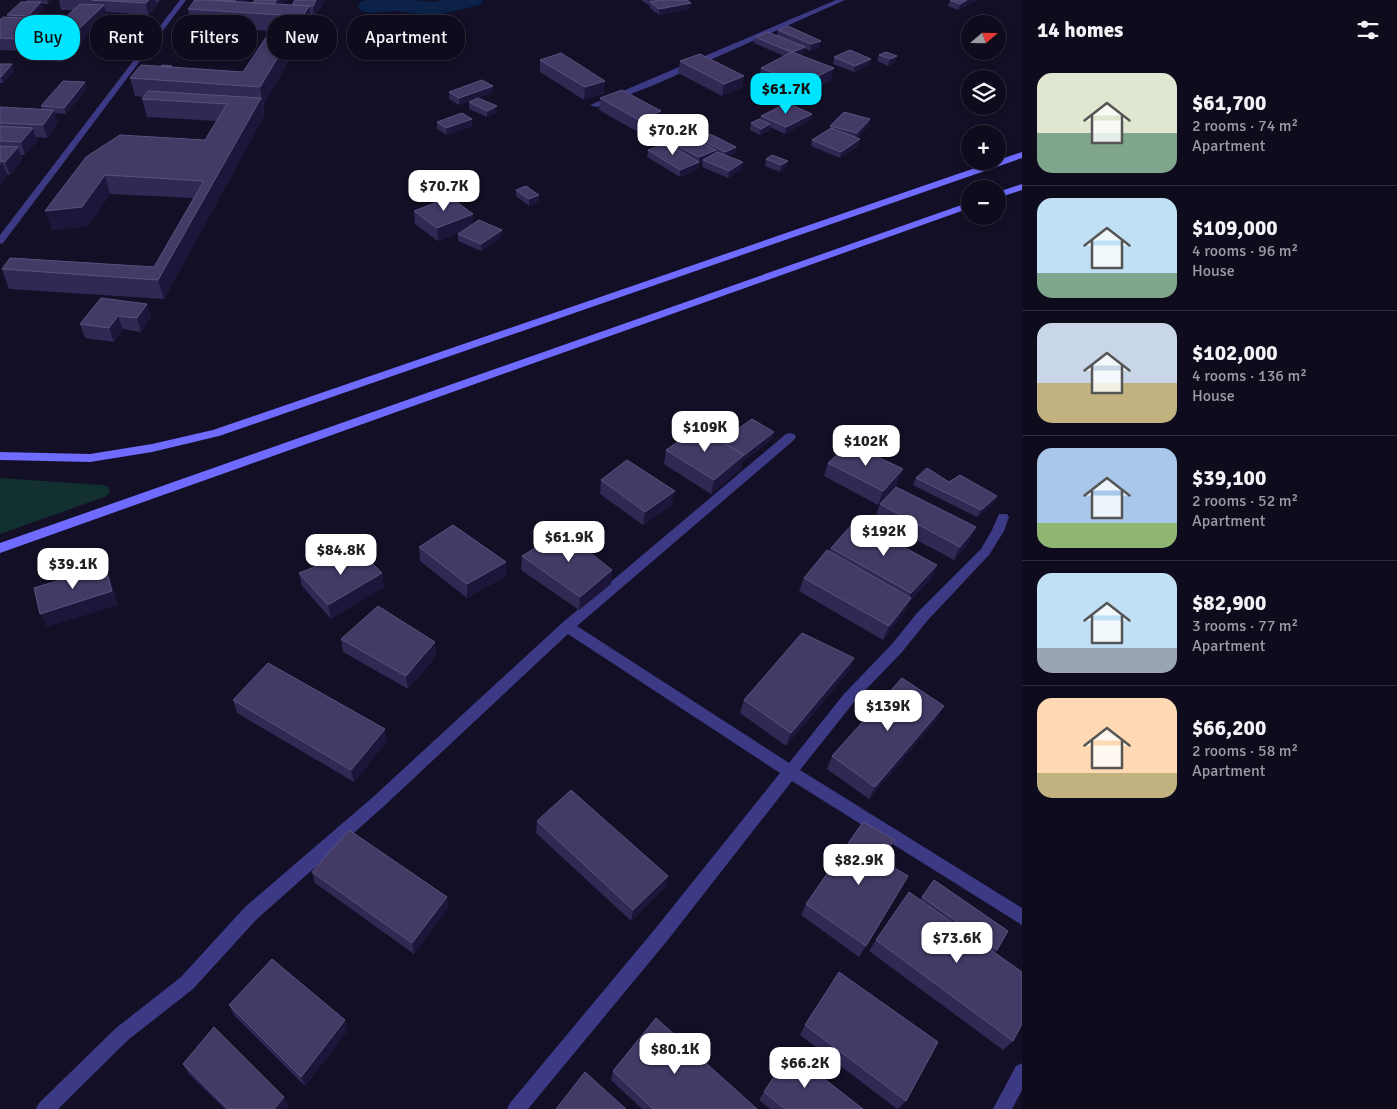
<!DOCTYPE html>
<html lang="en">
<head>
<meta charset="utf-8">
<style>
  body { margin:0; font-family:Signika,sans-serif; background:#171425; color:#f1f3f6; height:100vh; display:flex; flex-direction:column; font-size:19px; white-space:nowrap }
  * { box-sizing:border-box; margin:0 }
  p { font-size:16px; color:#9b9ba3 }
  .icon { flex:none; width:28px; height:28px; fill:none; stroke:currentColor; stroke-width:2; stroke-linecap:round; stroke-linejoin:round }
  .map { position:relative; flex:1; overflow:hidden }
  .side { display:flex; flex-direction:column; background:#0e0b1c; width:375px }
  .side>* { flex:none }
  .hud { position:absolute; left:15px; top:15px; width:475px; height:45px; display:flex; gap:10px }
  .needle { width:32px; rotate:70deg }
  .controls { position:absolute; left:961px; top:15px; display:grid; gap:10px }
  .controls a { display:grid; place-items:center; width:45px; height:45px; border-radius:50%; background:#0e0b1c; box-shadow:0 2px 8px #0003,0 0 0 1px #2e2b3b; font-size:25px }
  .price { position:absolute; translate:-50% -42px; padding:0 11px; border-radius:10px; background:#fff; color:#222; font-size:16px; line-height:32px; filter:drop-shadow(0 1px 2px #0008) }
  .price::after { content:''; position:absolute; left:50%; top:30px; width:15px; height:11px; margin-left:-8px; background:inherit; clip-path:polygon(0 0,100% 0,50% 100%) }
  .price.current { background:#00e5ff; color:#111 }
  ul { padding:0; list-style:none }
  li { display:flex; align-items:center; gap:15px; height:125px; padding:0 15px }
  li+li { border-top:1px solid #2e2b3b }
  li span { display:grid; place-items:center; flex:none; width:140px; height:100px; border-radius:15px; color:#555 }
  li>.icon { margin-inline-start:auto }
  span .icon { width:60px; height:60px; fill:#fffc; stroke-width:1 }
  li b { font-size:21px }
  h2 { display:flex; justify-content:space-between; align-items:center; height:60px; padding:0 15px; font-size:21px }
  .pill { padding:0 18px; border-radius:20px; background:#0e0b1c; box-shadow:0 2px 8px #0003,0 0 0 1px #2e2b3b; font-size:18px; line-height:45px }
  .pill.current { background:#00e5ff; color:#111 }
  main { display:flex; flex:1; min-height:0 }
  .map>svg:first-child { display:block }
</style>
</head>
<body>
<main>
<div class="map">
<svg width="1022" height="1109" viewBox="0 0 1022 1109">
  <rect width="100%" height="100%" fill="#130f26"/>
  <path fill="#12302f" d="M0,478L103,485L108,487L110,491L107,496L0,534Z"/>
  <g fill="none" stroke-linecap="round" stroke-linejoin="round">
    <path fill="#0c2248" fill-rule="evenodd" d="M367,0H415L432,2L443,0H483L480,5L432,16L397,11L369,13L361,11L358,6L361,1Z"/>
    <path fill="#3d3a85" fill-rule="evenodd" d="M180,0H186L3,243L0,244V235Z"/>
    <path fill="#3d3a85" fill-rule="evenodd" d="M836,0H845L654,85L597,107L590,105Z
      M790,433L794,434L796,437L794,440L577,626L789,763L844,694L892,644L917,613L981,549L992,530L999,514H1007L1009,517L1004,531L989,555L927,621L902,652L854,702L800,770L1022,908V925L792,781L667,941L528,1109H507L510,1103L655,929L780,773L568,634L383,807L257,919L193,989L128,1040L58,1109H36L39,1103L116,1028L181,977L245,907L373,797L562,623L786,434Z
      M1022,1063V1090L1012,1109H993L1016,1066Z"/>
    <path fill="#6f6bff" fill-rule="evenodd" d="M1022,152V158L219,436L152,452L90,462L0,460V452L90,454L152,444L213,430Z
      M1022,184V190L998,198V192Z
      M970,202V208L0,553V543Z"/>
  </g>
  <path fill="#312854" d="M26,0H52L48,4H42L43,8L33,19H38L42,31L21,51L0,50V20L8,17L7,15L27,2Z
    M59,0H160L158,3L156,2L157,6L148,15L106,12L107,17L61,62L36,60L32,48L73,10H61Z
    M193,0H246L245,2L253,3L255,0H286L283,4L292,5L325,0L314,18L310,17L311,23L263,105L264,116L164,299L9,289L2,269L154,267L193,198L110,194L88,226L52,230L86,157L205,140L217,121L147,117L142,99L144,97L135,96L130,78L161,66H172V67L243,72L270,31L191,26L188,9L194,2Z
    M641,0H687L690,9L659,15L650,8V6Z
    M950,0H977L958,10L948,6Z
    M778,30L820,47L810,51L804,48L803,54L800,55L834,68L831,80L801,97L759,80L761,68L784,56L754,43L755,37L777,36Z
    M879,55L897,56L895,62L888,66L877,61Z
    M834,57L869,65L854,72L833,64Z
    M540,60L604,93L584,100L540,72Z
    M680,61L742,88L722,96L678,73Z
    M0,64L14,71L3,83H0Z
    M85,82L87,89L66,114L55,113L58,123L47,138L36,137L37,141L25,155H21L22,160L10,175L6,174L7,175L0,185V107L42,110L41,106Z
    M493,86V92L459,105L449,99V92Z
    M600,98L661,111L660,124L638,132L599,110Z
    M469,102L497,106V112L487,117L469,109Z
    M812,114L810,120L785,134L770,127L769,131L760,135L750,130L751,123L760,120L761,116Z
    M870,119L868,126L857,138L858,146L840,158L811,146L812,140L830,129V126Z
    M437,122L472,126L447,135L437,129Z
    M700,139L736,147L735,154L729,156L742,169L728,178L702,167L703,162L699,164L698,169L680,177L647,157L648,150L669,145V142L699,141Z
    M766,159L788,161L786,167L780,172L765,166Z
    M516,190L539,202L529,206L516,196Z
    M414,211L473,214V224L502,230V237L481,251L458,241V234L461,232L438,241L415,224Z
    M147,304L151,317L141,332L123,329L114,342L85,338L80,324Z
    M772,439L742,462L741,469L711,494L664,464L666,450L720,441Z
    M828,463L898,483L878,505L824,476Z
    M916,478L949,482L997,496L994,503L977,517L913,485Z
    M601,480L672,505L643,525L600,494Z
    M880,504L970,541L954,560L875,518Z
    M419,547L506,576L467,598L420,561Z
    M831,548L937,565L931,579L909,602L905,611L883,640L799,591L804,578L829,552Z
    M522,556L612,570L611,584L579,610L521,570Z
    M299,573L384,587L331,619L302,586Z
    M341,639L436,656L408,689L343,652Z
    M854,658L849,671L786,746L740,713L744,700Z
    M233,700L387,741L354,782L237,713Z
    M937,719L869,799L827,769L832,756Z
    M537,821L668,876L665,887L631,921L536,833Z
    M895,840L888,852L880,860L908,876L859,957L801,915L806,904Z
    M312,872L447,897L448,908L414,954L315,883Z
    M934,880L997,950L995,952L1013,1041L1003,1050L869,951L876,940L920,900Z
    M229,1005L348,1030L305,1086L234,1015Z
    M805,1025L906,1101L898,1109H897L800,1035Z
    M183,1064L288,1106L286,1109H225L189,1074Z
    M613,1071L757,1109H642L611,1080Z
    M764,1092L863,1109H770L759,1100Z"/>
  <path fill="#1d163a" d="M47,0H52L48,4Z
    M149,0H155L157,6L148,15L146,3Z
    M236,0H246L237,12L234,2Z
    M277,0H286L276,15L274,4Z
    M316,0H325L314,18L313,6Z
    M967,0H977L958,10L960,4Z
    M41,2L43,8L30,22L28,16Z
    M691,3L690,9L659,15V9Z
    M104,5L107,17L61,62L57,50Z
    M309,6L311,23L263,105L260,87Z
    M38,19L42,31L21,51L17,39Z
    M821,41L820,47L810,51L811,44Z
    M805,47L803,54L791,59L792,53Z
    M897,56L895,62L888,66L890,59Z
    M871,59L869,65L854,72L855,66Z
    M12,64L14,71L3,83L1,77Z
    M834,68L831,80L801,97L803,84Z
    M744,76L742,88L722,96L724,84Z
    M605,81L604,93L584,100L585,87Z
    M85,82L87,89L66,114L64,108Z
    M493,86V92L459,105V98Z
    M261,98L264,116L164,299L158,280Z
    M497,106V112L487,117V111Z
    M54,110L58,123L47,138L43,125Z
    M661,111L660,124L638,132L639,120Z
    M812,114L810,120L785,134L786,127Z
    M472,119V126L447,135L446,128Z
    M870,119L868,126L855,140L857,133Z
    M770,124L769,131L760,135L761,129Z
    M33,128L37,141L25,155L21,142Z
    M860,139L858,146L840,158L841,152Z
    M18,147L22,160L10,175L5,162Z
    M736,147L735,154L724,159L725,152Z
    M716,150L715,156L703,160V162L699,164L698,169L680,177V170L699,162V157Z
    M788,161L786,167L780,172L781,165Z
    M2,162L7,175L0,185V165Z
    M743,162L742,169L728,178L729,171Z
    M105,175L110,194L88,226L52,230L45,211Z
    M539,195V202L529,206V199Z
    M473,214V227L438,241L437,228Z
    M502,230V237L481,251V244Z
    M147,304L151,317L141,332L137,318Z
    M118,316L123,329L114,342L109,328Z
    M774,432L772,439L742,462L741,469L711,494L714,480L741,457Z
    M903,469L898,483L878,505L883,491Z
    M675,491L672,505L643,525L645,512Z
    M997,496L994,503L977,517L981,510Z
    M976,527L970,541L954,560L960,547Z
    M506,562V576L467,598V584Z
    M937,565L931,579L909,602L905,611L883,640L889,626L906,604L911,593Z
    M105,566L111,580L118,605L47,627L40,614Z
    M612,570L611,584L579,610L580,597Z
    M382,573L384,587L331,619L328,605Z
    M435,642L436,656L408,689L406,676Z
    M854,658L849,671L786,746L791,733Z
    M944,706L937,719L869,799L875,787Z
    M385,729L387,741L354,782L351,770Z
    M895,840L888,852L871,870L878,858Z
    M668,876L665,887L631,921L633,910Z
    M447,897L448,908L414,954L412,943Z
    M345,1020L348,1030L305,1086L301,1077Z
    M284,1097L288,1106L286,1109H274Z"/>
  <path fill="#433a66" stroke="#5a527e" d="M92,0H149L146,3Z
    M195,0H209L309,6L260,87L130,78L141,65L243,72L281,15L188,9Z
    M215,0H236L234,2Z
    M255,0H277L274,4L253,3Z
    M295,0H316L313,6L292,5Z
    M659,0H687L691,3L659,9L650,2Z
    M950,0H967L960,4Z
    M21,2H41L28,16L7,15Z
    M80,4L104,5L57,50L32,48Z
    M3,17L38,19L17,39L0,38V20Z
    M788,26L821,41L811,44L778,30Z
    M768,32L805,47L793,52H791L755,37Z
    M850,50L871,59L855,66L834,57Z
    M792,52L834,68L803,84L761,68Z
    M886,52L897,56L890,59L879,55Z
    M561,53L605,81L585,87L540,60Z
    M700,54L744,76L724,84L680,61Z
    M0,64H12L1,77L0,76Z
    M162,65L172,66L171,67L161,66Z
    M482,80L493,86L459,98L449,92Z
    M63,81L85,82L64,108L41,106Z
    M622,90L661,111L639,120L600,98Z
    M148,91L261,98L158,280L2,269L10,258L154,267L204,181L105,175L82,207L45,211L86,157L120,135L205,140L227,104L142,99Z
    M478,98L497,106L487,111L469,102Z
    M787,103L812,114L786,127L761,116Z
    M0,107L54,110L43,125L0,123Z
    M844,112L870,119L857,133L830,126Z
    M462,113L472,119L446,128L437,122Z
    M759,119L770,124L761,129L751,123Z
    M0,126L33,128L21,142L0,141Z
    M831,128L860,139L841,152L812,140Z
    M686,134L716,150L699,157L669,142Z
    M710,134L736,147L725,152L700,139Z
    M666,143L699,162L680,170L648,150Z
    M0,146L18,147L5,162L0,161Z
    M717,152L743,162L729,171L703,160Z
    M772,155L788,161L781,165L766,159Z
    M526,186L539,195L529,199L516,190Z
    M450,197L473,214L437,228L414,211Z
    M479,220L502,230L481,244L458,234Z
    M101,298L147,304L137,318L118,316L109,328L80,324Z
    M752,419L774,432L744,455L720,441Z
    M698,428L744,455L714,480L666,450Z
    M849,443L903,469L883,491L828,463Z
    M627,460L675,491L645,512L601,480Z
    M927,468L949,482L960,475L997,496L981,510L916,478Z
    M896,487L976,527L960,547L880,504Z
    M855,521L937,565L911,593L831,548Z
    M453,525L506,562L467,584L419,547Z
    M563,531L612,570L580,597L522,556Z
    M359,550L382,573L328,605L299,573Z
    M827,550L911,598L889,626L804,578Z
    M105,566L112,591L40,614L34,588Z
    M378,606L435,642L406,676L341,639Z
    M802,633L854,658L791,733L744,700Z
    M268,663L385,729L351,770L233,700Z
    M902,678L944,706L875,787L832,756Z
    M571,790L668,876L633,910L537,821Z
    M863,822L895,840L878,858L908,876L866,946L806,904Z
    M349,830L447,897L412,943L312,872Z
    M934,880L1008,931L997,950L922,897Z
    M909,892L1022,972V1024L1013,1041L876,940Z
    M272,959L345,1020L301,1077L229,1005Z
    M839,972L938,1042L906,1101L805,1025Z
    M656,1018L757,1109H653L613,1071Z
    M214,1027L284,1097L274,1109H228L183,1064Z
    M790,1052L863,1109H785L764,1092Z
    M585,1072L626,1109H556Z"/>
</svg>
<div class="controls">
<a><svg class="needle" viewBox="-14 -14 28 28"><path d="M0-13l5 13h-10z" fill="#e53935"/><path d="M0 13l5-13h-10z" fill="#9b9ba3"/></svg></a>
<a><svg class="icon" aria-label="layers" viewBox="0 0 24 24"><path d="M12 4l9 5-9 5-9-5zM3 14l9 5 9-5"/></svg></a>
<a>+</a>
<a>−</a>
</div>
<b class="price current" style="left:786px;top:115px">$61.7K</b>
<b class="price" style="left:673px;top:156px">$70.2K</b>
<b class="price" style="left:444px;top:212px">$70.7K</b>
<b class="price" style="left:705px;top:453px">$109K</b>
<b class="price" style="left:866px;top:467px">$102K</b>
<b class="price" style="left:884px;top:557px">$192K</b>
<b class="price" style="left:569px;top:563px">$61.9K</b>
<b class="price" style="left:341px;top:576px">$84.8K</b>
<b class="price" style="left:73px;top:590px">$39.1K</b>
<b class="price" style="left:888px;top:732px">$139K</b>
<b class="price" style="left:859px;top:886px">$82.9K</b>
<b class="price" style="left:957px;top:964px">$73.6K</b>
<b class="price" style="left:675px;top:1075px">$80.1K</b>
<b class="price" style="left:805px;top:1089px">$66.2K</b>
<div class="hud">
<a class="pill current">Buy</a>
<a class="pill">Rent</a>
<a class="pill">Filters</a>
<a class="pill">New</a>
<a class="pill">Apartment</a>
</div>
</div>
<section class="side">
<h2>14 homes<svg class="icon" aria-label="filters" viewBox="0 0 24 24"><path d="M4 7h16M4 17h16"/><circle cx="9" cy="7" r="2"/><circle cx="15" cy="17" r="2"/></svg></h2>
<ul>
<li><span style="background:linear-gradient(#dfe7d0 60%,#7fa58c 0)"><svg class="icon" aria-label="home" viewBox="0 0 24 24"><path d="M3 11l9-7 9 7M6 9v11h12V9"/></svg></span><div><b>$61,700</b><p>2 rooms · 74 m²</p><p>Apartment</p></div></li>
<li><span style="background:linear-gradient(#bfe0f5 75%,#7fa58c 0)"><svg class="icon" aria-label="home" viewBox="0 0 24 24"><path d="M3 11l9-7 9 7M6 9v11h12V9"/></svg></span><div><b>$109,000</b><p>4 rooms · 96 m²</p><p>House</p></div></li>
<li><span style="background:linear-gradient(#c9d6e8 60%,#c2b280 0)"><svg class="icon" aria-label="home" viewBox="0 0 24 24"><path d="M3 11l9-7 9 7M6 9v11h12V9"/></svg></span><div><b>$102,000</b><p>4 rooms · 136 m²</p><p>House</p></div></li>
<li><span style="background:linear-gradient(#a9c7e8 75%,#8fb573 0)"><svg class="icon" aria-label="home" viewBox="0 0 24 24"><path d="M3 11l9-7 9 7M6 9v11h12V9"/></svg></span><div><b>$39,100</b><p>2 rooms · 52 m²</p><p>Apartment</p></div></li>
<li><span style="background:linear-gradient(#bfe0f5 75%,#9aa5b1 0)"><svg class="icon" aria-label="home" viewBox="0 0 24 24"><path d="M3 11l9-7 9 7M6 9v11h12V9"/></svg></span><div><b>$82,900</b><p>3 rooms · 77 m²</p><p>Apartment</p></div></li>
<li><span style="background:linear-gradient(#ffd9b3 75%,#c2b280 0)"><svg class="icon" aria-label="home" viewBox="0 0 24 24"><path d="M3 11l9-7 9 7M6 9v11h12V9"/></svg></span><div><b>$66,200</b><p>2 rooms · 58 m²</p><p>Apartment</p></div></li>
</ul>
</section>
</main>
</body>
</html>
